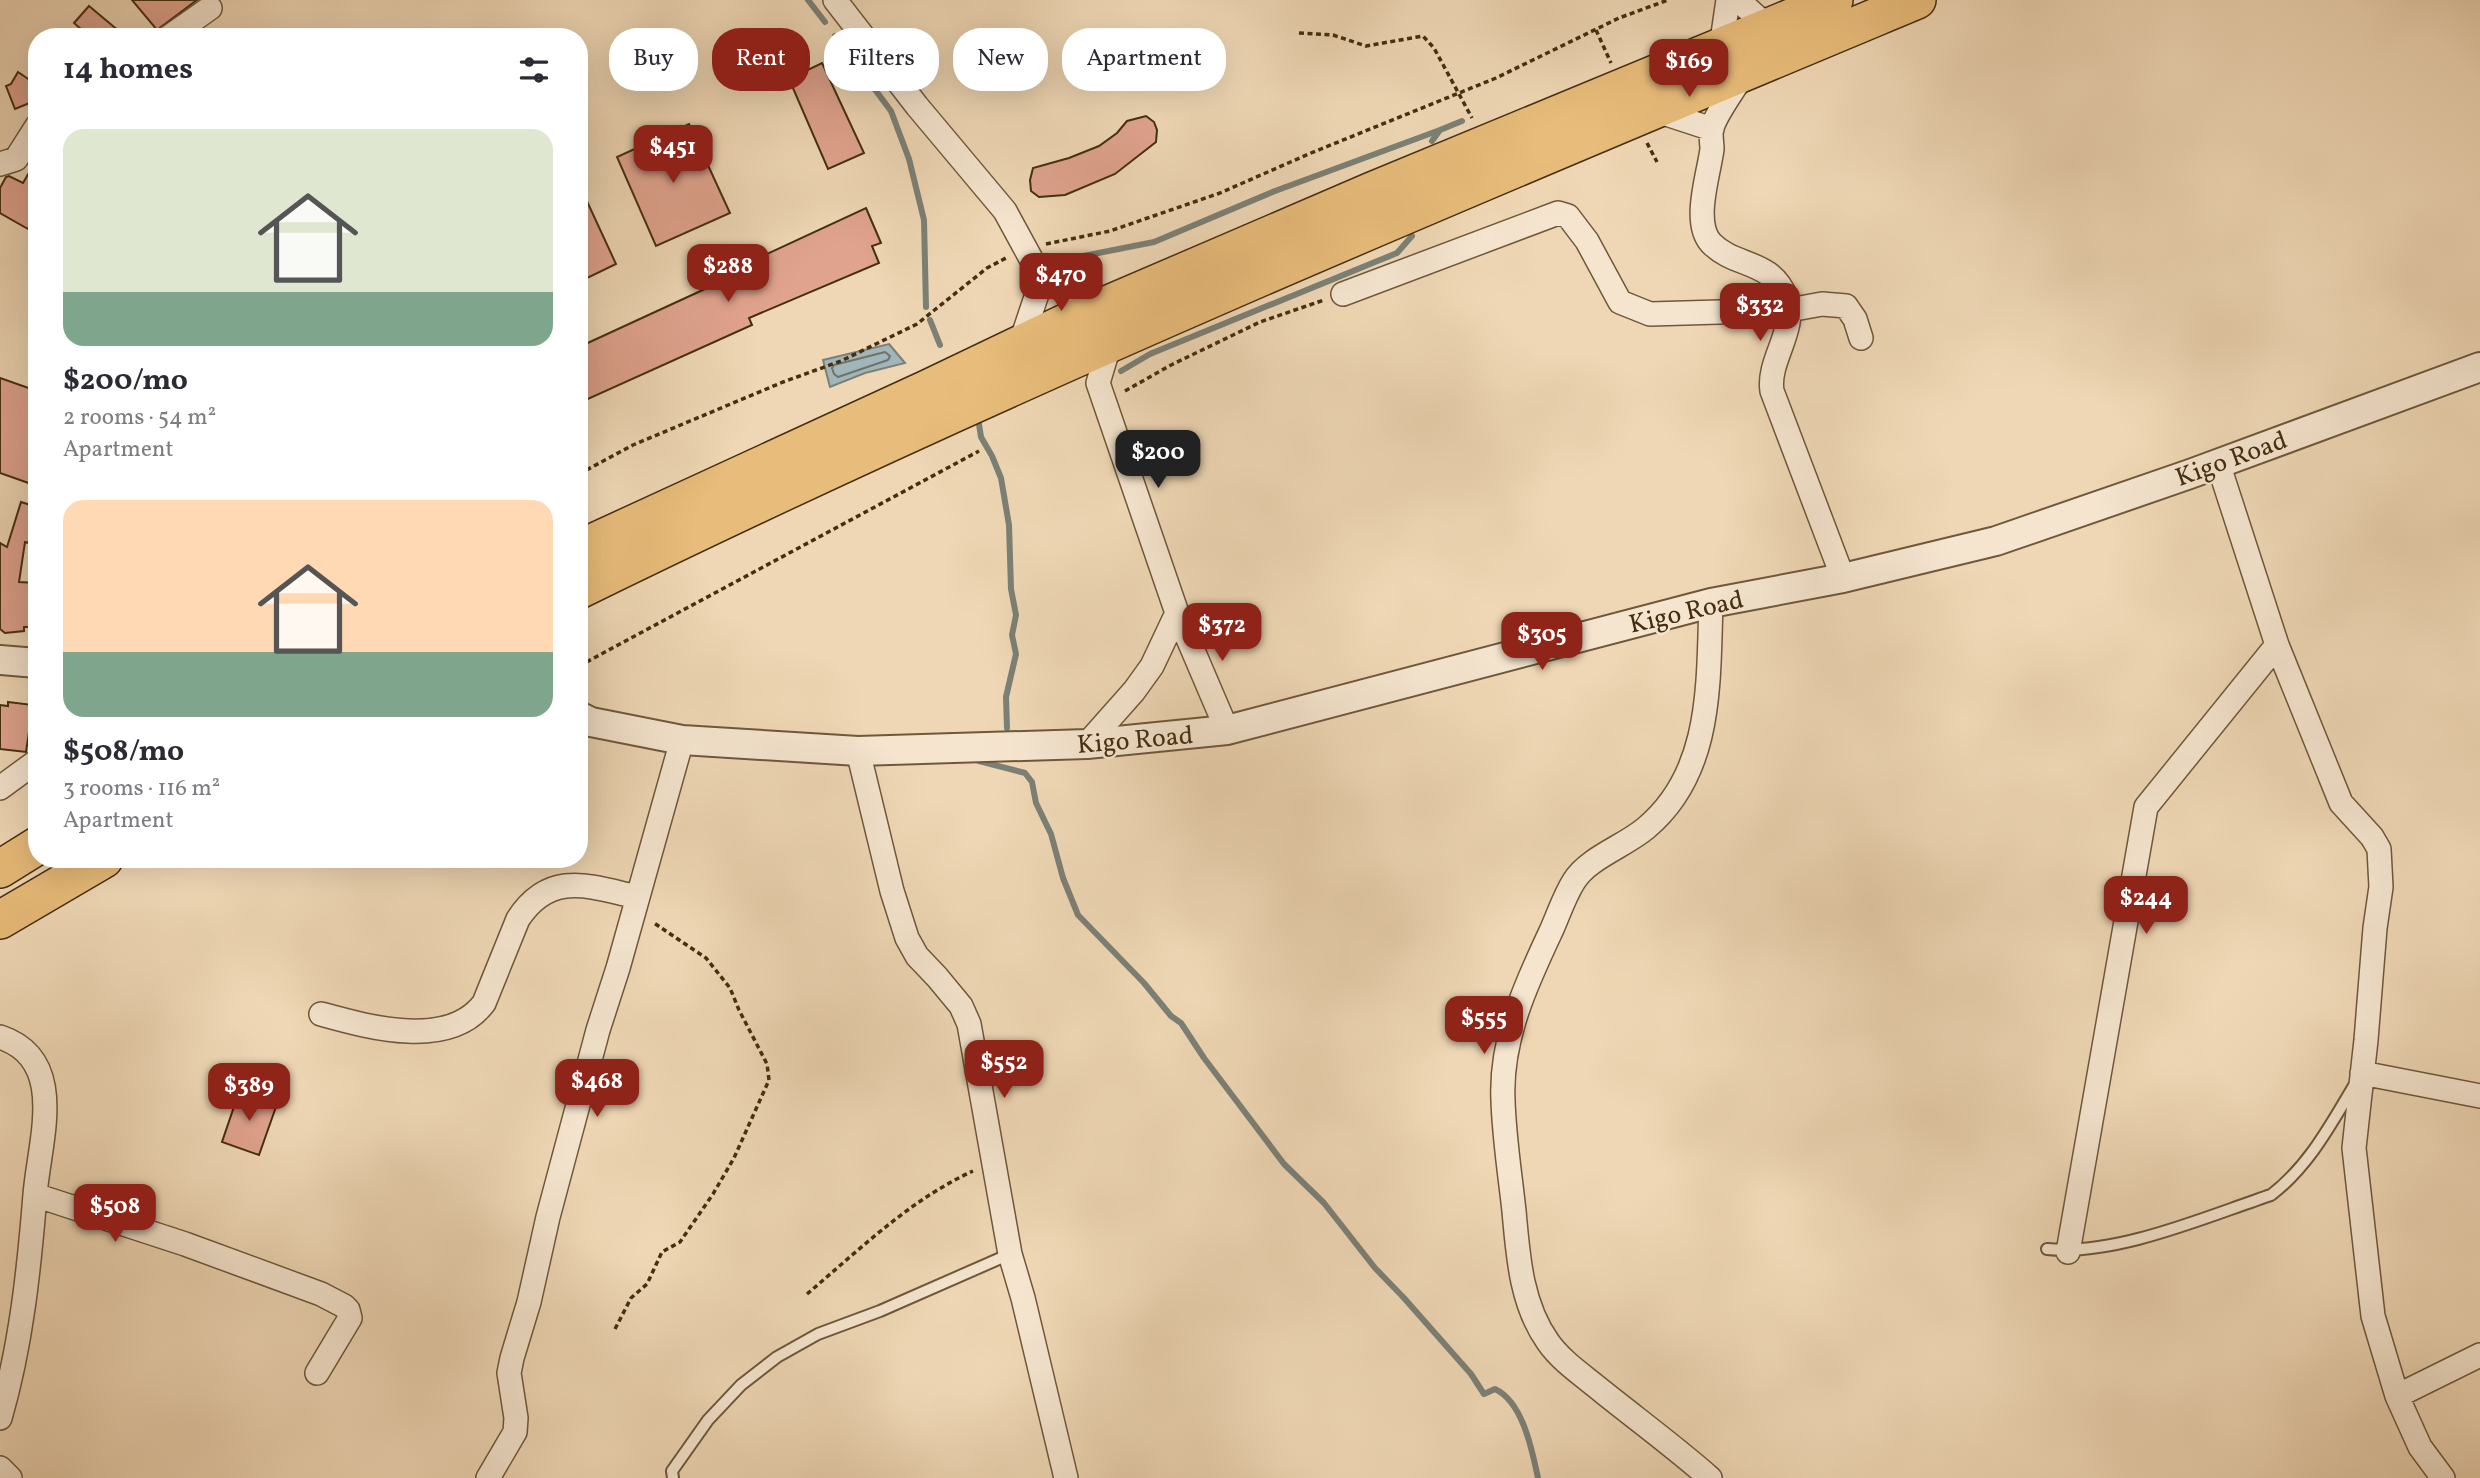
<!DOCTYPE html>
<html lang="en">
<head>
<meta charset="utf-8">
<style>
  body { margin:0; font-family:Vollkorn,serif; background:#f7f7f7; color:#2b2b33; height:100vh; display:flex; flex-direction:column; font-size:26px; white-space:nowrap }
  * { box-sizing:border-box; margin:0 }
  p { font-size:23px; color:#7c7c81 }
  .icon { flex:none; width:38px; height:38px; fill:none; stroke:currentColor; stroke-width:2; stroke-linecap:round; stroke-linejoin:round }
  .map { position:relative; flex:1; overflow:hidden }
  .drawer { position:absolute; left:28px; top:28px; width:560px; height:840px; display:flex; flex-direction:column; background:#fff; border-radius:28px; box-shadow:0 7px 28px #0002 }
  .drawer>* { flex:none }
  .hud { position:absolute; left:609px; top:28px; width:665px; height:63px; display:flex; gap:14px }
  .price { position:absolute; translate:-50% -60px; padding:0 16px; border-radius:14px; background:#8f2418; color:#fff; font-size:23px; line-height:46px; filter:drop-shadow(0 2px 4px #0008) }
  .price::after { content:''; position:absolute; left:50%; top:42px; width:21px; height:16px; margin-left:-10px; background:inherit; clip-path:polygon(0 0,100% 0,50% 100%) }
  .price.current { background:#222; color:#fff }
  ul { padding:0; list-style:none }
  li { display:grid; align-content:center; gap:14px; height:371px; padding:0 35px }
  li span { display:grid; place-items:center; height:217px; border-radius:21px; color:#555 }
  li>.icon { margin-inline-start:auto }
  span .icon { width:126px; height:126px; fill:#fffc; stroke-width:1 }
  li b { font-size:30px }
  h2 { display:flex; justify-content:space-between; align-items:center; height:84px; padding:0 35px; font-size:30px }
  .chip { padding:0 24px; border-radius:28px; background:#fff; box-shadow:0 7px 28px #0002; font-size:24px; line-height:63px }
  .chip.current { background:#8f2418; color:#fff }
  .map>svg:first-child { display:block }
</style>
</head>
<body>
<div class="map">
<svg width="2480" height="1478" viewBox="0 0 2480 1478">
  <rect width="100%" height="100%" fill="#efd7b5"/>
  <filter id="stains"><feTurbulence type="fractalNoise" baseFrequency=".00286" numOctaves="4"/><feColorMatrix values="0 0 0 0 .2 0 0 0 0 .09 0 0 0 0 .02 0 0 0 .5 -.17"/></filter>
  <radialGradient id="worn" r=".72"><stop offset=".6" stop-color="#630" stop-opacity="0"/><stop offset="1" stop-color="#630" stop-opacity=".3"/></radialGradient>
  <path fill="#a0b6ba" stroke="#7b8076" stroke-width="2" d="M889,344L905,363L865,373L830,387L823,360Z"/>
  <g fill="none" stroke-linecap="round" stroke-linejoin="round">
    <path stroke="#727266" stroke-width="2" d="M885,352L890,356L888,360L838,377L834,374L832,368L834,365Z"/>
    <path stroke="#7b8076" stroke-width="6" d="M808,0L825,22
      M835,36L891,111L909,159L924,220L926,307
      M1432,141L1440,130L1462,121
      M1063,260L1154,242L1275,191L1440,130
      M930,320L940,345
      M1121,371L1150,354L1397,253L1412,236
      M978,418L981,437L992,456L1001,478L1009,525L1011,589L1016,615L1012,635L1016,654L1006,697L1007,728
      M979,756V761L1025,773L1032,782L1036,803L1051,834L1063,878L1078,915L1144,983L1171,1016L1181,1023L1204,1058L1284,1164L1324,1203L1375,1268L1404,1298L1471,1374L1484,1394L1495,1389C1523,1402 1532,1450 1538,1478"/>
  </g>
  <path fill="#e0a38e" stroke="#432e11" stroke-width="2" d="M132,0H197L157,30Z
    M89,6L126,37H90L74,23Z
    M822,63L864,153L828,169L789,79Z
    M18,72L37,85V100L15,109L6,86L11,84Z
    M1146,116L1154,122L1157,130L1156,142L1115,174L1065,195L1039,197L1031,191L1030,180L1033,168L1069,158L1099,146L1117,133L1127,121Z
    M689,124L730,213L656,246L617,157Z
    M37,159V213L28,229L0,213V188L6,177L9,176L23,183Z
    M579,184L616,264L579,282Z
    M866,208L881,243L872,246L879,263L749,318L752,325L579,403V347L731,277L728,272Z
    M0,378L37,391V486L0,473Z
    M21,502L37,507V515L28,543L25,542L19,582L37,583V627H24V631L5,633L0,629V543L7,547Z
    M8,702L33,705L26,752L0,749V705L8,706Z
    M239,1092L277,1104L259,1155L222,1142Z"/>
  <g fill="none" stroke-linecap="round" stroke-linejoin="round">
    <defs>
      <path id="service" d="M2047,1249C2116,1256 2205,1217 2271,1195C2309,1166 2331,1124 2355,1084
        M673,1478L672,1471L708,1420L741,1385L777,1357L818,1334L880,1311L1010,1254"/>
      <path id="minor" d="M835,0L917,106L1005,211L1042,279L1100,308
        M1738,0L1769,28
        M169,37L210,8
        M1721,48L1728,0
        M1744,73C1736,87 1716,113 1712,128C1710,134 1712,143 1712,149C1709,174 1692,222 1711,243C1735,268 1772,259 1786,298C1798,330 1767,360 1772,391L1843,578
        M1654,110L1712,129
        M0,164L16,159L37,126
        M1343,294L1558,213L1568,216L1587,241L1620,302L1650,314L1789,310L1822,304L1846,306L1855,319L1861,338
        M1110,343L1098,383L1177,613L1227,730
        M1020,345L1042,279
        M2218,463L2277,645L2341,803L2372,837L2379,849L2381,887L2375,928L2366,1040L2354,1148L2373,1316L2397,1396L2420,1447L2443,1478
        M1087,744L1134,691L1152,666L1177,613
        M858,751L892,891L907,938L917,956L937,977L961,1006L969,1024L1010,1254L1023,1298L1066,1478
        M0,788L37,761
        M321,1014C368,1027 449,1050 484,1003L518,919C550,870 589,886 637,897
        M0,1037C69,1060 39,1141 35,1195L185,1244L321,1294L344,1306L348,1310L350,1318L317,1373
        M2362,1073L2480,1096
        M2068,1252L2146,807L2277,645
        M2397,1396L2480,1355
        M0,1418C21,1346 29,1270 35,1195
        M0,1468L10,1478
        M488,1478L515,1432L516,1418L509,1373L512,1358L529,1302L548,1217L598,1030L618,968L682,740
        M1710,1478C1676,1448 1638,1420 1603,1392C1584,1376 1562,1362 1548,1342C1521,1304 1518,1256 1514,1211C1510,1174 1504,1137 1503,1100C1500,1039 1527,982 1552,929C1559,913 1565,895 1574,881C1588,858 1625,846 1646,828C1713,772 1708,683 1711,603"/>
      <path id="tertiary" d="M0,660L37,663
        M579,716L591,722L682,740L858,751L1087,744L1227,730L1711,603L1843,578L1996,541L2190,474L2480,367"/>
      <path id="trunk" d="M579,549L927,389L1067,322L1372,191L1834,0
        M579,590C1017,375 1467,188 1917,0
        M0,869L37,846
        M0,920L104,859"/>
    </defs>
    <use href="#service" stroke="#6e583a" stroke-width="14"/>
    <use href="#minor" stroke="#6e583a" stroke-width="26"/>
    <use href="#tertiary" stroke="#6e583a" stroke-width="32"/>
    <use href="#trunk" stroke="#432e11" stroke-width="40"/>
    <path stroke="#432e11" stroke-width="3.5" stroke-dasharray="5 3.5" stroke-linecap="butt" d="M1596,30L1611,63
      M1299,33L1333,35L1366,46L1423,36L1434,48L1472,118
      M1647,143L1657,162
      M1046,244L1110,231L1220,193L1311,153L1496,78L1619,18L1668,0
      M1125,391L1171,365L1260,322L1324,300
      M579,474L633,445L783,382L841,361L917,324L987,268L1006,258
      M579,666L979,451
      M807,1294C859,1250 911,1199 973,1171
      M615,1329L631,1298L647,1284L662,1252L680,1242L713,1194L734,1158L769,1080L767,1064L739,1010L730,988L706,958L654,923"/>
    <use href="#service" stroke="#f5e5cf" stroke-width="10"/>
    <use href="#minor" stroke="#f5e5cf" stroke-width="23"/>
    <use href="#tertiary" stroke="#f5e5cf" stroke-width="28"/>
    <use href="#trunk" stroke="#e8bc7a" stroke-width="37"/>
  </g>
  <g text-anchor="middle" stroke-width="5" stroke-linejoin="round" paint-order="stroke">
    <g font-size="26" fill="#432e11" stroke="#f5e5cf">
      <text transform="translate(2231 458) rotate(-20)" y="9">Kigo Road</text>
      <text transform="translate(1686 611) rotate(-13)" y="9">Kigo Road</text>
      <text transform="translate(1135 739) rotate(-5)" y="9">Kigo Road</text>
    </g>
  </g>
  <rect width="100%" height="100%" filter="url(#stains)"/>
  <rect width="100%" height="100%" fill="url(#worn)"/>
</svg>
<b class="price" style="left:1689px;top:99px">$169</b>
<b class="price" style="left:673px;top:185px">$451</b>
<b class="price" style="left:728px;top:304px">$288</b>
<b class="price" style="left:1061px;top:313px">$470</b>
<b class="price" style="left:1760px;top:343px">$332</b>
<b class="price current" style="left:1158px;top:490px">$200</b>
<b class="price" style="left:1222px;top:663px">$372</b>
<b class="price" style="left:1542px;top:672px">$305</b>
<b class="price" style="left:2146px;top:936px">$244</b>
<b class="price" style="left:1484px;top:1056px">$555</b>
<b class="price" style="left:1004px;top:1100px">$552</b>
<b class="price" style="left:597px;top:1119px">$468</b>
<b class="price" style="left:249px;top:1123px">$389</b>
<b class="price" style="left:115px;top:1244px">$508</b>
<div class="hud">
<a class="chip">Buy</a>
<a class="chip current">Rent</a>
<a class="chip">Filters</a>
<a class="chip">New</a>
<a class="chip">Apartment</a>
</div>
<section class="drawer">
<h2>14 homes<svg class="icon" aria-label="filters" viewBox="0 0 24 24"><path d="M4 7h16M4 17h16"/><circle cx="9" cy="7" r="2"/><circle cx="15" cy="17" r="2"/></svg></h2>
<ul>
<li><span style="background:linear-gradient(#dfe7d0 75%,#7fa58c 0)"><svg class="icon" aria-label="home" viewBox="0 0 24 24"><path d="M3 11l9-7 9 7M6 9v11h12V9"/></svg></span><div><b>$200/mo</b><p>2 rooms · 54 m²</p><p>Apartment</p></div></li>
<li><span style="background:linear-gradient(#ffd9b3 70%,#7fa58c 0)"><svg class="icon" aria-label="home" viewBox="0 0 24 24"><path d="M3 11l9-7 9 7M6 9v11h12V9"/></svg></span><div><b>$508/mo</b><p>3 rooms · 116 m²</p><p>Apartment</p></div></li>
</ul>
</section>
</div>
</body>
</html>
